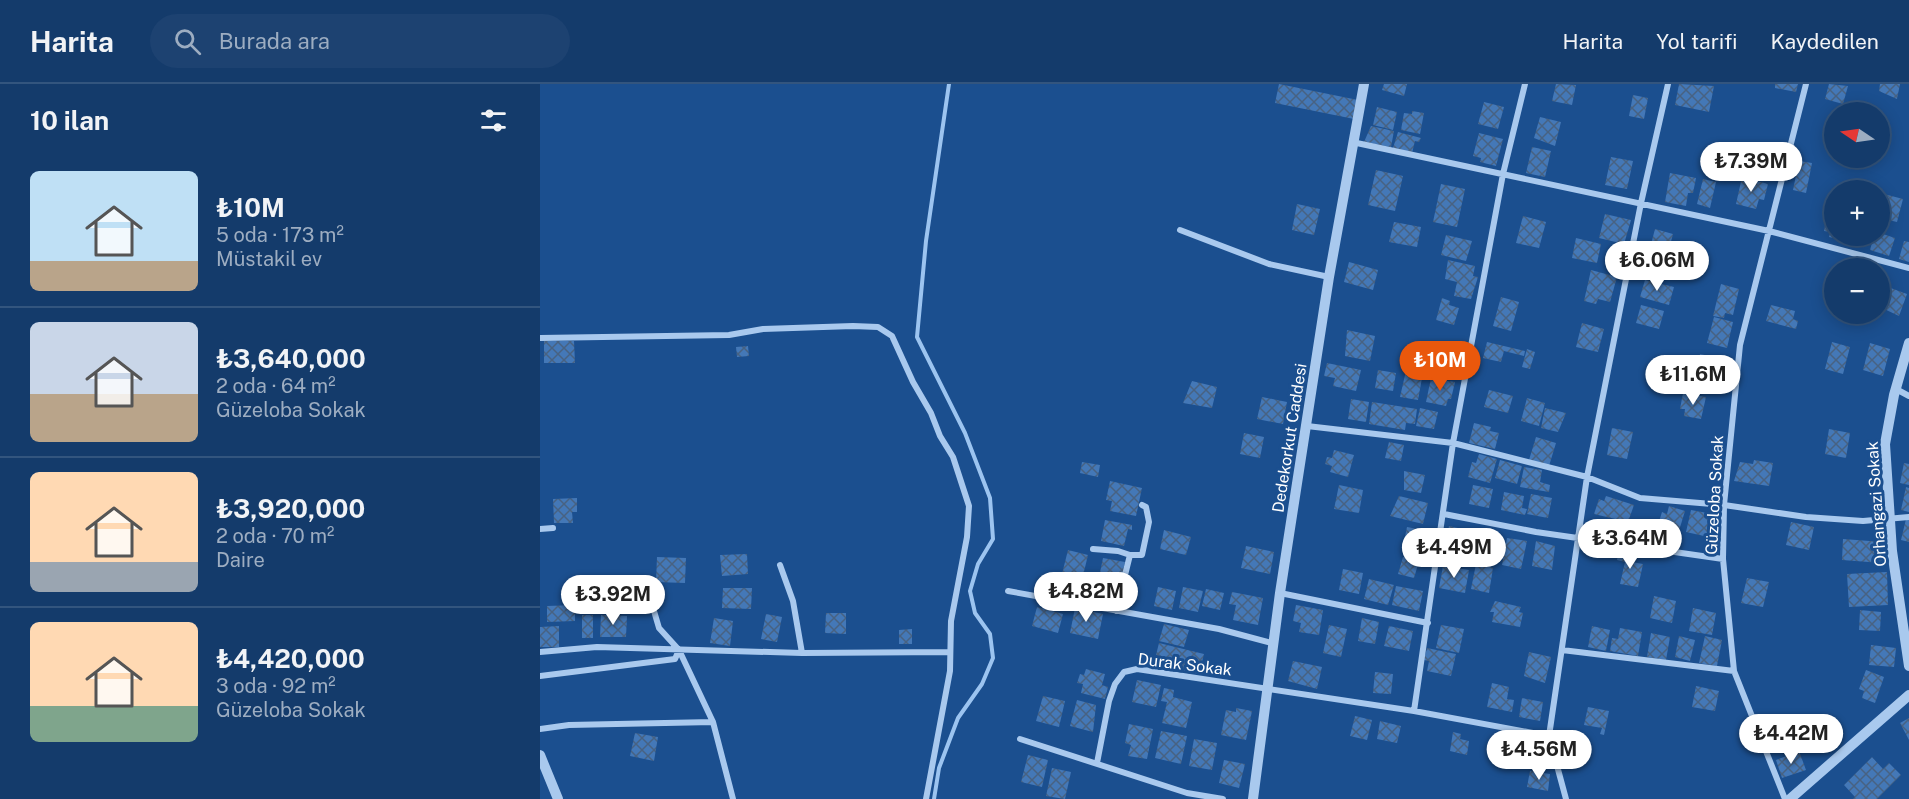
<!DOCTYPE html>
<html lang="tr">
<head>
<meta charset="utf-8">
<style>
  body { margin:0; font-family:"Public Sans",sans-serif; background:#1d4271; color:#f1f3f6; height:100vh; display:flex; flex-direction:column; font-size:22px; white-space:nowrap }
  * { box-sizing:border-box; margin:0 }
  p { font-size:20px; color:#9dadc1 }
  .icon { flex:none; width:33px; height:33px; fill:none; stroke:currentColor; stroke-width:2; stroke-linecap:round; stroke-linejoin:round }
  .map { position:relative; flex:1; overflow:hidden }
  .sheet { display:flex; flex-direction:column; background:#143b6b; width:540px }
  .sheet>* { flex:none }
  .needle { width:39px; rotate:283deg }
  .controls { position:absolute; left:1284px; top:18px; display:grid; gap:12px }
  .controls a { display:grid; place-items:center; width:66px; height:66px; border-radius:50%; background:#143b6b; box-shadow:0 3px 15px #0003,0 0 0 2px #33557e; font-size:30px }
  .price { position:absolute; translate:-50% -51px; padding:0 14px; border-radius:21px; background:#fff; color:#222; font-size:20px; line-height:39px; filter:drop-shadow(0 2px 3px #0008) }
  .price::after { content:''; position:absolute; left:50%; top:36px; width:18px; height:14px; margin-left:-9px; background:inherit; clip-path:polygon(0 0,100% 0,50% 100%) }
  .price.on { background:#ea580c; color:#fff }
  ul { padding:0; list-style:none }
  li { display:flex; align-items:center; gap:18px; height:150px; padding:0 30px }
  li+li { border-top:2px solid #33557e }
  li span { display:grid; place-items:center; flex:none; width:168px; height:120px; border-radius:9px; color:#555 }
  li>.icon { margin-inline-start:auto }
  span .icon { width:72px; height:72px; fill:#fffc; stroke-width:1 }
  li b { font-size:26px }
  h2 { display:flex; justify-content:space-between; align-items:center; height:72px; padding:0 30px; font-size:26px }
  header { display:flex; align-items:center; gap:36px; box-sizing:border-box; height:84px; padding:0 30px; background:#143b6b; border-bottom:2px solid #33557e }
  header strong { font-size:28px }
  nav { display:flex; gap:33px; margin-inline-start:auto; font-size:21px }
  .search { width:420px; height:54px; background:#1d4271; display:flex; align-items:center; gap:15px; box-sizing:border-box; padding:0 21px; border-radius:33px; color:#9dadc1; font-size:22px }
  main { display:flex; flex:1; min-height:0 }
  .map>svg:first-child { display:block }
</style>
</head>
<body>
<header>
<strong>Harita</strong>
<div class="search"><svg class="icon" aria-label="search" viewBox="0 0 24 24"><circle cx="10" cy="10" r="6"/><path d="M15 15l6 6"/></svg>Burada ara</div>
<nav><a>Harita</a><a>Yol tarifi</a><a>Kaydedilen</a></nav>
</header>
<main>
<section class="sheet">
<h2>10 ilan<svg class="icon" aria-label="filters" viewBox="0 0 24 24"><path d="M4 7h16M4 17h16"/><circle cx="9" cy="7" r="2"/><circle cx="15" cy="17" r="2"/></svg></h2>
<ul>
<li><span style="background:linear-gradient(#bfe0f5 75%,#b9a48a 0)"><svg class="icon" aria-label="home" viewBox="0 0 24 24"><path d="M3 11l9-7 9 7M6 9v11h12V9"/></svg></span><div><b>₺10M</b><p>5 oda · 173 m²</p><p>Müstakil ev</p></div></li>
<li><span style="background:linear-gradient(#c9d6e8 60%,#b9a48a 0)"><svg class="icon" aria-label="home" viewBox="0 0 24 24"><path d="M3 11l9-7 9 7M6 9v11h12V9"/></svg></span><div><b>₺3,640,000</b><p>2 oda · 64 m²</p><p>Güzeloba Sokak</p></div></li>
<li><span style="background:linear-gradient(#ffd9b3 75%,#9aa5b1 0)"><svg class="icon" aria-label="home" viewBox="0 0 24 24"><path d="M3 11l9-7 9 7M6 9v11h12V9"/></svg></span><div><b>₺3,920,000</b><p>2 oda · 70 m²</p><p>Daire</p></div></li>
<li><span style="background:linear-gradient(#ffd9b3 70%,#7fa58c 0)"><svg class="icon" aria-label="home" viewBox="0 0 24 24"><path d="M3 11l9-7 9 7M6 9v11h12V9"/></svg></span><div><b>₺4,420,000</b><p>3 oda · 92 m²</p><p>Güzeloba Sokak</p></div></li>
</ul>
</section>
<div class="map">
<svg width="1369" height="715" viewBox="0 0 1369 715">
  <defs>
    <pattern id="building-cross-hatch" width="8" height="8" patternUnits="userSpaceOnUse" patternTransform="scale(1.5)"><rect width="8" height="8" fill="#4478b7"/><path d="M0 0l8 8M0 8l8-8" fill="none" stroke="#486282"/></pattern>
  </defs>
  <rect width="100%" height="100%" fill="#1b4f8f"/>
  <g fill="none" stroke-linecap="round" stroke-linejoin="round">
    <path stroke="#9cc4f0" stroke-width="4" d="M394,715L399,684L418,634L442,600L453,574L450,550L435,529L430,507L438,480L453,455L450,414L425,349L377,253L386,157L409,0"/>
  </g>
  <path fill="url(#building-cross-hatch)" d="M739,0L818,16L814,35L735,19Z
    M844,0H867L864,12L842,6Z
    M1016,0L1036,1L1032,21L1012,17Z
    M1139,0L1174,2L1169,28L1135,21Z
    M1235,0H1258L1256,8L1235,4Z
    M1289,0L1308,2L1303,20L1285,15Z
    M1340,0H1360L1357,15L1339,7Z
    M1093,11L1108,14L1104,35L1089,32Z
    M944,18L964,23L958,45L938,40Z
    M837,23L857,28L853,46L833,41Z
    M872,27L884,29L880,50L861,46L864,29L872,30Z
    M1000,33L1021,38L1015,62L994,54Z
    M831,42L854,47L851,63L824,58Z
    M858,48L881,54L879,58L875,57L872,69L853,64Z
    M939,49L963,55L956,82L940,78L941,74L933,72Z
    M992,63L1011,67L1005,93L986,89Z
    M1071,73L1093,77L1087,105L1065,101Z
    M1259,77L1272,79L1266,109L1253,106Z
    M836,86L863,92L855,127L828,121Z
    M1130,89L1156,94L1153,109H1148L1146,122L1125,118Z
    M1202,93L1228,100L1224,116L1219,115L1216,125L1196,120Z
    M1163,95L1176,98L1170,124L1157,120Z
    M901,100L925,105L917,143L893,138Z
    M1340,109L1363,115L1357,138L1340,134Z
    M757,120L780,125L774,151L752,146Z
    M1288,126L1294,127V152H1304L1303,156L1289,153L1290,148L1284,147Z
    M1065,130L1091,136L1084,160L1059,154Z
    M983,132L1006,138L999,164L976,159Z
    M854,138L881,143L877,163L849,158Z
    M1115,145L1133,150L1128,169L1110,164Z
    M1340,149L1355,154L1349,172L1330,166L1334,152H1340Z
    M906,151L932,157L926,177L901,171Z
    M1036,154L1061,160L1057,179L1032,174Z
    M1364,157L1369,158V178L1359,175Z
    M908,176L935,182L933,192L938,193L931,215L914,212L917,198L905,195Z
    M809,178L838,186L833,206L804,198Z
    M1051,186L1077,193L1070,218L1058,215L1056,220L1044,217Z
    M1105,196L1134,203L1129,221L1100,213Z
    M1181,200L1199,205L1193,231L1185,229L1184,234L1173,232Z
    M1348,203L1367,210L1359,232L1340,223Z
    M961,213L979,218L971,247L953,242Z
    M902,214L910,217L909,221L919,224L914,241L896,236Z
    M1101,221L1124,227L1119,245L1096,239Z
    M1231,221L1255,227L1253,235L1258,237L1256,245L1226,237Z
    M1174,233L1193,238L1187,264L1167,259Z
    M1042,239L1064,245L1058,268L1036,263Z
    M807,246L835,252L830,277L805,272Z
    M4,257H34L35,279H4Z
    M947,258L985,267L984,272L964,267L961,278L943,274Z
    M1292,258L1310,263L1303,290L1285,285Z
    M890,259L912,264L907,290L881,285L884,267L888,268Z
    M1330,259L1350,265L1343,292L1323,286Z
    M208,262L209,272L197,273L196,263Z
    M987,265L995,268L990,285L982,283Z
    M1160,270L1184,275L1179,301L1155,296Z
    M787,279L821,286L816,307L793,302L795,294L784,292Z
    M838,286L856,289L853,307L835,304Z
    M865,291L882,294L878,316L860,313Z
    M891,294L915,298L911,315H908L906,322L886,318Z
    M652,297L677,303L672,324L643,319Z
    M949,306L973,312L968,329L944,323Z
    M1143,309L1166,313L1161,335L1144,332L1145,325H1140Z
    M722,313L747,318L743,340L717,335Z
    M987,314L1005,319L999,342L981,337Z
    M811,315L829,318L826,338L808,335Z
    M832,318L877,325L875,340L866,339L865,346L829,340Z
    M880,324L898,328L894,345L876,342Z
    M1005,324L1026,329L1018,348L1001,344Z
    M934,339L951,343L950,347L959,349L955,365L929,359Z
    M1072,344L1093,348L1087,375L1067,371Z
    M1289,345L1310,349L1306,374L1285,370Z
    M704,349L724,353L720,374L700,370Z
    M996,353L1016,359L1009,382L989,376Z
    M849,358L864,361L861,377L845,374Z
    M794,366L814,371L808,393L790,388L792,382L785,380L787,373L792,374Z
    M939,370L957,375L950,399L928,393L932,378L936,379Z
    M960,376L982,382L977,400L955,394Z
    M1214,376L1233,379L1229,402L1194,397L1200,378L1213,380Z
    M542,378L560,381L558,393L540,389Z
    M1364,379L1369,380V401L1360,399Z
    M984,383L1002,386L1000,398L1010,401L1009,408L980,403Z
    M864,387L885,391L881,409L864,406Z
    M570,397L602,404L596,432L570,427L572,417L566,416Z
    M799,401L823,406L819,429L794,425Z
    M933,401L953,405L949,424L929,420Z
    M1366,403L1369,404V428L1361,426Z
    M964,408L984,412L982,424L987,425L985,431L961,426Z
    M991,410L1012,414L1008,434L987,430Z
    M859,412L888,419L883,440L850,432Z
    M1066,412L1094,421L1088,438L1054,430L1059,415L1064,417Z
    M37,414V428H32L33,439H14L13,415Z
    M1129,422L1145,427L1138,450L1117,444L1122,428L1127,430Z
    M1151,426L1178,431L1173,454L1146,448Z
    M1366,435L1369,436V458L1361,456Z
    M565,436L592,441V446L588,445L584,462L561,457Z
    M1251,438L1274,443L1269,466L1246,461Z
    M909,442L931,447L928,468L905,463Z
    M867,443L887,447L883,466L863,462Z
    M624,446L651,453L646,471L620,465Z
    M942,449L956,454L952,475L937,472Z
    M967,454L987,457L981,485L962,481Z
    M1303,455L1343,458L1342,479L1302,476Z
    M996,457L1015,462L1012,486L992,482Z
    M706,462L734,468L730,490L701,484Z
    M528,466L548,471L541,500L521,494Z
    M1079,466L1093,469L1092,478L1103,480L1098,503L1080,500L1085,478L1077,476Z
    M207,470L208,490L182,492L180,471Z
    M117,473L146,474L145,499L116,498Z
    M863,473L879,477L874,494L858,490Z
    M563,474L585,478L580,500L558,498Z
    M936,480L953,484L949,509L931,505Z
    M903,482L929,486L925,509L899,504Z
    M803,485L823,489L819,510L799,506Z
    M1347,488L1348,521L1309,523L1307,490Z
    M1207,494L1229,498L1223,523L1201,519Z
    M829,495L854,501L848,521L824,515Z
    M856,502L883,507L879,527L852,521Z
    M618,503L636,507L632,526L614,522Z
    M643,503L663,507L658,528L639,524Z
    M183,504H212L211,525L182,524Z
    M666,505L684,509L680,526L662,522Z
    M554,506L578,511L575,521L552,517Z
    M692,508L723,514L718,541L693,536L696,521L689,520Z
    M1114,512L1136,517L1132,539L1110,534Z
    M955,517L981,523L979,528L983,529L980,543L952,538L954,528H950Z
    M35,521V537L7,538V522Z
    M756,521L783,526L779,551L759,548L761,539L753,537Z
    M497,523L523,530L518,549L492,542Z
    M535,524L563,530L558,555L530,549Z
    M1153,524L1176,529L1172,551L1149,547Z
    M1320,526L1341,528L1340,547L1319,546Z
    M286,529H306V550L285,549Z
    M226,530L242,533L237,558L221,555Z
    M42,531H53V554H42Z
    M61,531L87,532L86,553H60Z
    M174,534L193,537L190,562L170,559Z
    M822,534L839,538L835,560L818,557Z
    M624,540L649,546L644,563L619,557Z
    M789,541L807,545L801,573L783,569Z
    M901,541L924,545L919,569L896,564Z
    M19,542V563H0V543Z
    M849,542L873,547L869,567L844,562Z
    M1052,542L1070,546L1066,567L1048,563Z
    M1080,544L1102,548L1098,572L1070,567L1072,554L1078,555Z
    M372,545V560H359V546Z
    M1111,549L1130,553L1126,576L1107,573Z
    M1139,552L1155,556L1150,577L1135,573Z
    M1165,552L1182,556L1177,582L1159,579Z
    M619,559L664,570L659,590L614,579Z
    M1331,561L1356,564L1354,583L1329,581Z
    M887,564L916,570L911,592L887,587L889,577L884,576Z
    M989,568L1011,573L1005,599L984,592Z
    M753,577L782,583L777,605L748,597Z
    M546,585L565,590L562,601L568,603L565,615L541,609L543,600L537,599L540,590L544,591Z
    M1326,586L1344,593L1335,619L1322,614L1324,607L1319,605Z
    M835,588L853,590L851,610L833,609Z
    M597,596L621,601L616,623L592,618Z
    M952,599L969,603L967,615L974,616L972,628L947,623Z
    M1156,602L1179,607L1175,627L1152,623Z
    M624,604L634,606L633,613L652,618L646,644L622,639L627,618L621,617Z
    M503,612L525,617L519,643L496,637Z
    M982,614L1003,618L1000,637L979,633Z
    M537,616L556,621L553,648L530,642Z
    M1048,623L1069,627L1064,651L1060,650L1062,644L1044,641Z
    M696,624L712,627L706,656L681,651L686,626L696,628Z
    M815,632L832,636L827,656L810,652Z
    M1369,634V656L1360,639Z
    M840,637L861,642L857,659L837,655Z
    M589,640L613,645L607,675L588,672L591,661L585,659Z
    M621,647L647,652L641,680L615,674Z
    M913,648L921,650L920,655L929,657L927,671L910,667Z
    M95,649L118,653L114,677L90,672Z
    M654,655L677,659L672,686L649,682Z
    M1259,667L1266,686L1242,694L1236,676Z
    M488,671L508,676L502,703L481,698Z
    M1332,673L1343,685L1349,679L1361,691L1337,715H1313L1315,713L1304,701Z
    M684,676L705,680L699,704L679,699Z
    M512,684L531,688L525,715L506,712Z
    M990,687L1010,690L1008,707L987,703Z"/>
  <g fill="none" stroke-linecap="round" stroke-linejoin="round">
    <path stroke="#a9c9ee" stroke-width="6" d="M812,58L1229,147L1369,184
      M640,146L729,180L789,193
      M0,254L189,251L223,245L313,242L338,243L352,252L373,298L391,329L400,352L413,373L429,422L427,453L411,537L410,587L386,715
      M1356,305L1369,312
      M767,342L913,359L1047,393L1100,414L1184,421L1266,433L1323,437L1369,433
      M904,430L996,448L1183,475
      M0,445L13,444
      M553,465L578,467L590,471
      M468,507L679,545L732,559
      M740,509L888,539
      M109,510L119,544L139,566L173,638L193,715
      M576,527L590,471H602L609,438L606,423L602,421
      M1022,566L1194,587
      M0,568L57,563L262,569L253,517L240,481
      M262,569L410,568
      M0,592L135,575L139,566
      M874,627L913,359L963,90L985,0
      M0,645L29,641L173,638
      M480,655L647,709L683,715
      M557,679L569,617L575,600L584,588L597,585L874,627L1009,652
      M1026,715L1009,652L1025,543L1047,393L1101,119L1128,0
      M1245,715L1194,587L1183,475L1184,421L1200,261L1266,0"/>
    <path stroke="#a9c9ee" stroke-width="10" d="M1369,259L1354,311L1345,360L1352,467L1369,582
      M0,671L18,715
      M713,715L740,509L789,193L824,0
      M1250,715L1369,611"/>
  </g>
  <g text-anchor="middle" stroke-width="6" stroke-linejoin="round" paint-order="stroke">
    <g font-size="16" fill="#fff" stroke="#1b4f8f">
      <text transform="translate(749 354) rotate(-81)" y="6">Dedekorkut Caddesi</text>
      <text transform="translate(1174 411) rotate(-87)" y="6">Güzeloba Sokak</text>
      <text transform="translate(1336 420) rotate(-94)" y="6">Orhangazi Sokak</text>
      <text transform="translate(645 580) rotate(7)" y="6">Durak Sokak</text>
    </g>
  </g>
</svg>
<div class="controls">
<a><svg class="needle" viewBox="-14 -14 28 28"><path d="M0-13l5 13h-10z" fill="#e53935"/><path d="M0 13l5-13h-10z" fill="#9dadc1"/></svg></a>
<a>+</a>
<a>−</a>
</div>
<b class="price" style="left:1211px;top:109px">₺7.39M</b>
<b class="price" style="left:1117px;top:208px">₺6.06M</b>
<b class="price on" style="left:900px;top:308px">₺10M</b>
<b class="price" style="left:1153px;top:322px">₺11.6M</b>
<b class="price" style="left:1090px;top:486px">₺3.64M</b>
<b class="price" style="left:914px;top:495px">₺4.49M</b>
<b class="price" style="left:546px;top:539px">₺4.82M</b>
<b class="price" style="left:73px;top:542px">₺3.92M</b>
<b class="price" style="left:1251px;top:681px">₺4.42M</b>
<b class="price" style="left:999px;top:697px">₺4.56M</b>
</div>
</main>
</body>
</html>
